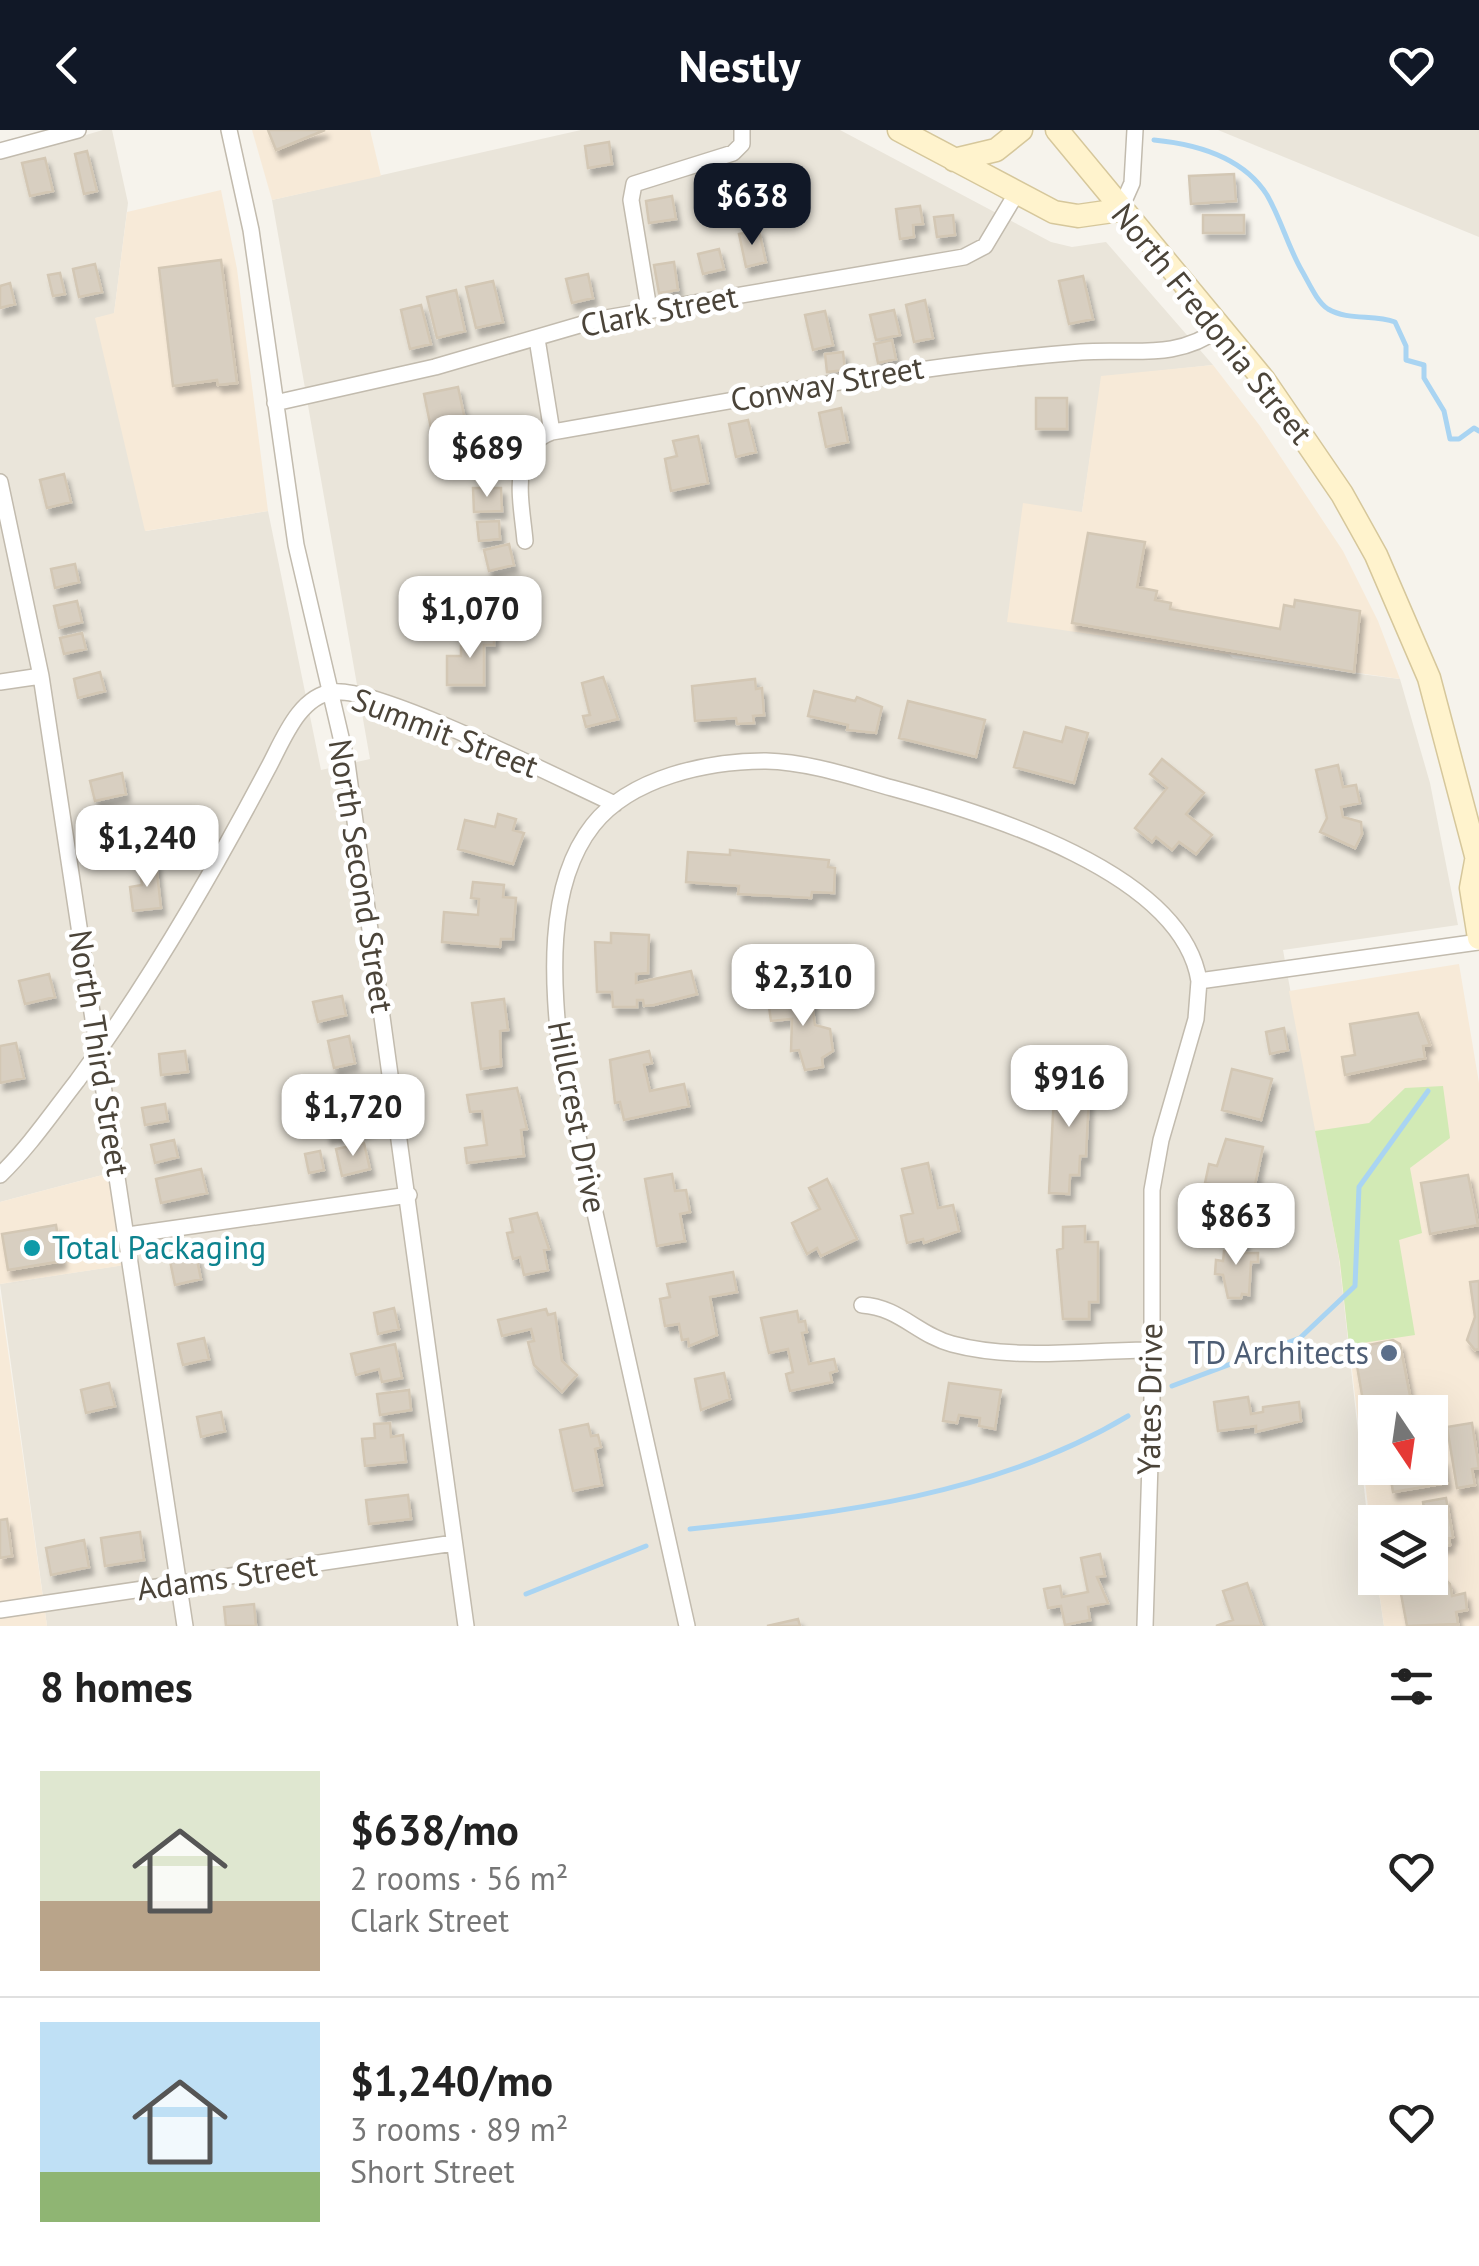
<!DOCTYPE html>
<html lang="en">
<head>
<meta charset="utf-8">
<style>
  body { margin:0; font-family:"PT Sans",sans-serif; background:#f2f2f2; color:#222; height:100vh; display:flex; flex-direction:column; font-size:38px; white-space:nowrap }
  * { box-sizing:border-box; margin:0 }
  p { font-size:32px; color:#767676 }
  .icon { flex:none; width:55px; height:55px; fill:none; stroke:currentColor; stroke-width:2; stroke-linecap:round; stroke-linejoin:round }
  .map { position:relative; height:1496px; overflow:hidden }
  .side { display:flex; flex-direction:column; background:#fff; flex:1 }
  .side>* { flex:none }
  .needle { width:65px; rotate:167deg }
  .controls { position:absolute; left:1358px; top:1265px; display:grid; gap:20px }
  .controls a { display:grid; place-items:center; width:90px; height:90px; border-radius:0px; background:#fff; box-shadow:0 10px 40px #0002; font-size:50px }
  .price { position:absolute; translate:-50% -85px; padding:0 22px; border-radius:20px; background:#fff; color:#222; font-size:32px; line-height:65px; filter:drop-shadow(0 2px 5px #0008) }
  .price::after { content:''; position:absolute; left:50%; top:60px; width:30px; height:22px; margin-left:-15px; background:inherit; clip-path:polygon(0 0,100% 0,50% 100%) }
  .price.active { background:#111827; color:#fff }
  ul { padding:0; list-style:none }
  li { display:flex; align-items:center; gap:30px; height:250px; padding:0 40px }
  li+li { border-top:2px solid #e0e0e0 }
  li span { display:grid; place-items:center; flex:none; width:280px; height:200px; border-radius:0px; color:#555 }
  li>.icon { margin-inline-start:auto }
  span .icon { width:120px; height:120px; fill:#fffc; stroke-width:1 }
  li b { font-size:42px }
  h2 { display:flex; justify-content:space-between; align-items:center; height:120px; padding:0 40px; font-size:42px }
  header { display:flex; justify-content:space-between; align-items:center; height:130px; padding:0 40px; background:#111827; color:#fff; font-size:45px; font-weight:600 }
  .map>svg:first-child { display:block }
</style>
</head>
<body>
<header><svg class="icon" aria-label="back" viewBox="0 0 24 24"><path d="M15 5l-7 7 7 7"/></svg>Nestly<svg class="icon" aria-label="heart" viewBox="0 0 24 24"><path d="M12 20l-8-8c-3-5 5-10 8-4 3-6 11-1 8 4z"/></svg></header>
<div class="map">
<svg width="1479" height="1496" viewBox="0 0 1479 1496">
  <defs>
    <filter id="shadow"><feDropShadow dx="4" dy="7" stdDeviation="2.5" flood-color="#0004"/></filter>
  </defs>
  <rect width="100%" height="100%" fill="#f6f3ec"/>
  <path fill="#eae5da" d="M103,0H112L128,73L114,184L96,188L146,401L268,381L321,640L370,629L272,70L581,0H840L1051,112L1072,117L1106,112L1213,235L1102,247L1082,382L1233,528L1400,549L1430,653L1458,795L1283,820L1339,1128L1366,1376L1384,1496H47L0,1154L124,1135L110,1043L0,1072V30Z
    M1218,0H1479V107Z"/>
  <path fill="#f7ead8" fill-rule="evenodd" d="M252,0H370L381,46L272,70Z
    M221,60L237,139L268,381L145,401L95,188L114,183L127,82Z
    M1213,235L1260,296L1343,421L1378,491L1400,549L1007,492L1023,373L1082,382L1101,246Z
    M1459,834L1479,953V1496H1384L1377,1448H1430V1392H1375V1437L1339,1128L1289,861ZM1375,1282H1430V1338H1375Z
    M110,1043L125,1135L0,1154V1072Z
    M0,1165L47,1496H0Z"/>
  <path fill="#d2eab5" d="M1443,956L1450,1008L1410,1038L1422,1103L1399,1110L1415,1205L1349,1215L1340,1132L1315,1001L1369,993L1405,958Z"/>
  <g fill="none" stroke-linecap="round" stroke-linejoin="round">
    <path stroke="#a9d4f2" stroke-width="5" d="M1154,10C1195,14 1243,27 1267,65C1281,89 1288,117 1302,141C1309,153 1317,172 1328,179C1348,191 1374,184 1395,192L1406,216V230L1424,235V248L1444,281L1450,309H1459L1474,298L1479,301
      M1172,1256L1300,1208L1355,1156L1359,1057L1428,961
      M690,1399C841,1383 996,1365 1128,1286
      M526,1464L646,1416"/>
  </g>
  <path fill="#d8cfc1" stroke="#d3c7b4" stroke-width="2.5" filter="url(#shadow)" d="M268,0H325L276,20Z
    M609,12L612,34L588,38L585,16Z
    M87,21L97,61L84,64L75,24Z
    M45,28L53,61L30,66L22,33Z
    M1234,44L1236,71L1191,74L1189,46Z
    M780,45L782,65L761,68L759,48Z
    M746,48L753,80L732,84L725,53Z
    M716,52L722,80L703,84L697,57Z
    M672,66L676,89L649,93L646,71Z
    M920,76L923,94L913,95L914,107L900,109L896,79Z
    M953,85L955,105L937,107L934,87Z
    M1203,85H1244V103H1203Z
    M759,100L766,132L746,137L739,104Z
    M719,119L724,139L703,144L698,124Z
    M221,130L237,253L218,255L217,250L173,256L159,138Z
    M674,132L678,160L659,163L654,135Z
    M95,134L102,162L79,167L73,139Z
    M60,143L65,164L53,166L48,145Z
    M588,144L593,168L572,173L566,149Z
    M1083,146L1093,189L1069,194L1059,151Z
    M493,151L503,192L476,198L466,157Z
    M10,153L15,174L0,178V156Z
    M456,160L465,201L437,208L427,167Z
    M925,170L933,208L914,212L906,175Z
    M421,175L431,214L410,219L401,180Z
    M894,180L900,205L876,210L870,185Z
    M825,181L833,215L813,220L805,185Z
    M892,210L896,229L878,233L874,214Z
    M843,222L845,240L827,242L825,224Z
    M458,257L469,308L447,313L444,300L432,303L424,264Z
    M1036,268H1067V299H1036Z
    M841,278L848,312L826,317L819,283Z
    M748,290L756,322L736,327L729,294Z
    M698,306L708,353L671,361L665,329L677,326L673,311Z
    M64,344L71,372L47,378L40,350Z
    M473,358H501L502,381L474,382Z
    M499,391L500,409L479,411L477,392Z
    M1088,403L1145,412L1137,457L1157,461L1155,470L1171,473L1170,479L1280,499L1284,475L1294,477L1295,470L1360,481L1354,542L1072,493Z
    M509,414L514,435L489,441L484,420Z
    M75,434L79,452L55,458L51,439Z
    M77,471L82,492L59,498L54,476Z
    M475,499H494V515H484V555H447V526H461V516H475Z
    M82,503L86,519L64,524L60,508Z
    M100,542L105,561L78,568L74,549Z
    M603,547L618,589L586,597L583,586L590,585L582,553Z
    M755,549L756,559L762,558L764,585L753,586L754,593L737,594L736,588L695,591L692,556Z
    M814,561L855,571L857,567L882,577L876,603L847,600L848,595L808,586Z
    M908,571L985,590L976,627L899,608Z
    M1066,597L1088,603L1074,653L1014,637L1024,602L1062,612Z
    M1162,629L1204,663L1186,684L1212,705L1196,724L1179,712L1172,720L1156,707L1152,712L1135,698L1167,658L1150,644Z
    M1338,635L1343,657L1356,655L1360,673L1341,677L1343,687L1361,692L1362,704L1355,718L1320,702L1327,688L1316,640Z
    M122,643L126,664L95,671L90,651Z
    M498,684L516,689L513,700L524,703L513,734L458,719L465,690L495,697Z
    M730,720L829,730L828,737L835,738L834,763L812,762L811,768L738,764L739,756L686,752L688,722L730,725Z
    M156,733L161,778L133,781L130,757L142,755L139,735Z
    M473,752L504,755L503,767L516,768L513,809H501L500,817L442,812L444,782L478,785L479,769L471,768Z
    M611,803L649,805L648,843L636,844V853L691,841L697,864L654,875L644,876L643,870H637V877H613L612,862H597L595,812L611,813Z
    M49,844L55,867L25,874L19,851Z
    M811,865L815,895L830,899L833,921L822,928L823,937L805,940L799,920L791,921L792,889L771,891L768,870Z
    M342,866L346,885L318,892L313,872Z
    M504,869L508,900L500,901L501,936L481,939L472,873Z
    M1418,883L1430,915L1423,916L1425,928L1345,945L1342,927L1355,925L1350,894Z
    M1284,898L1288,920L1270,924L1266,902Z
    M349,906L355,933L334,938L328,911Z
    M16,913L24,948L0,953V916Z
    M185,921L188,942L161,945L159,924Z
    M649,921L652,933L644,935L650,961L684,954L689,976L624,990L620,972L615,973L610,930Z
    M1232,939L1272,949L1261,990L1222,980Z
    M1055,944L1090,946L1086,1026H1080L1079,1045H1070L1069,1064L1049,1063Z
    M517,958L527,999L521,1000L524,1026L467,1033L465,1018L487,1015L482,981L470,982L467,965Z
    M165,974L168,991L145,995L142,978Z
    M367,976L371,999L327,1007L324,983Z
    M1226,1009L1263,1017L1251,1074L1222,1068L1225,1057L1205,1053L1209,1034L1217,1036Z
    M174,1010L178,1027L155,1033L151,1015Z
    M364,1013L370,1039L342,1046L336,1019Z
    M320,1021L324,1040L309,1043L305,1024Z
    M928,1033L938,1078L953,1075L959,1101L924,1113L923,1109L907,1113L901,1086L913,1083L902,1039Z
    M201,1039L207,1063L161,1073L156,1049Z
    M672,1044L675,1061L686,1060L690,1082L680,1084L685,1111L657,1116L645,1049Z
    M1468,1045L1478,1095L1430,1104L1421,1053Z
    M827,1049L857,1109L821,1126L817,1118L807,1124L792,1093L820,1079L809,1058Z
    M537,1083L549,1119L544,1120L548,1140L524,1145L520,1127L513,1129L507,1103L513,1102L510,1089Z
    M56,1095L62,1131L8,1140L2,1104Z
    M1085,1096V1112H1098V1172H1089V1189H1063L1057,1120L1063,1118V1097Z
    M1230,1105L1244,1106L1243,1123H1258V1132H1251L1249,1165L1242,1164L1241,1168H1228L1223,1145L1215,1144L1216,1130L1223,1131L1224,1121H1228Z
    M196,1125L201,1149L175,1155L170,1131Z
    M733,1142L737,1162L710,1167L717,1205L689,1216L688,1209L682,1210L679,1194L665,1196L660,1169L670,1167L667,1154Z
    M1479,1151V1219L1475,1220L1467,1210L1475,1187L1470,1152Z
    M394,1178L399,1199L378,1204L374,1183Z
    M546,1179L548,1185L555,1183L562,1231L577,1245L562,1262L534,1235L528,1212L534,1211L531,1199L502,1206L498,1190Z
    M797,1181L799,1192L805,1191L807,1202L802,1203L809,1234L834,1229L837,1241L830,1243L832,1252L790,1261L786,1244L793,1242L788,1219L769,1223L761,1188Z
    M204,1208L209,1229L183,1235L178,1214Z
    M1393,1210L1400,1214L1412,1276L1407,1282H1375L1370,1288L1365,1283L1354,1218Z
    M395,1214L402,1248L382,1252L379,1239L356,1245L351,1224Z
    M724,1243L730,1269L701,1280L695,1249Z
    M109,1253L115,1276L86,1283L81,1260Z
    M949,1253L1001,1260L995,1299L979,1296L980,1288L959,1285L957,1293L943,1291Z
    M409,1260L411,1280L380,1285L377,1264Z
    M1248,1267L1251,1284L1263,1282V1277L1299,1272L1301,1291L1256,1302V1296L1218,1301L1214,1272Z
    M221,1282L225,1301L201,1307L197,1287Z
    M390,1293L391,1307L403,1305L406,1332L365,1336L362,1309L375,1308L374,1294Z
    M1472,1293L1479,1338L1472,1339L1475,1355L1457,1358L1447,1297Z
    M588,1294L591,1306L598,1305L601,1317L595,1319L602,1355L573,1361L560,1300Z
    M1443,1329L1447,1353L1393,1362L1389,1338H1430V1331Z
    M408,1365L411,1389L369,1394L366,1370Z
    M1446,1368L1453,1407L1449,1408L1450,1415L1431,1418L1430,1392H1426L1423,1372Z
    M7,1389L12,1426L0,1428V1390Z
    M140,1402L144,1430L105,1436L101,1408Z
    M84,1410L89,1437L51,1445L46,1418Z
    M1100,1424L1105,1446L1097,1447L1108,1473L1088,1477L1090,1490L1065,1495L1061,1476L1048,1478L1044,1459L1060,1456L1062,1467L1088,1462L1081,1428Z
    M1442,1446L1450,1454L1452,1466L1465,1463L1467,1480L1456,1482L1458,1494L1407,1496L1401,1464L1422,1460L1428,1457L1427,1449Z
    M1247,1453L1262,1496H1216L1233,1490L1223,1461Z
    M254,1474L256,1496H226L224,1477Z
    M798,1489L800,1496H767Z"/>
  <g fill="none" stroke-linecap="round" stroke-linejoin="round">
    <defs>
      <path id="street" d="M229,0L251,100L296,415L347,633L466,1496
        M0,21L78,0
        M1120,80L1132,53L1135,0
        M649,179L631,70L634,54L733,23L742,14V0
        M537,209L552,302
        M275,273L435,237L600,189L964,127L985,116L1016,64
        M0,352L41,546L185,1496
        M525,411C522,374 507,318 552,302C728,272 903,236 1081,222C1132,218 1176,231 1220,198
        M0,552L41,546
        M0,1045C29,1017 52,983 77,951C149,853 210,748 267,640C282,613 298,566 333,562C378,556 564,651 615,674
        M128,1105L409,1065
        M862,1175C899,1177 918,1205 952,1214C1015,1231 1088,1220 1152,1220
        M0,1480L454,1413
        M687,1496L561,930C553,857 544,757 593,695C631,647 708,631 766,631C809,632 852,647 892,658C984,683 1182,742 1199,851
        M1145,1496L1152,1267V1060L1161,1010L1196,889L1199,851L1479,812"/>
      <path id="secondary" d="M899,0L1054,82L1078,86L1120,80
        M1057,0L1264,250L1342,364L1376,425L1429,548L1479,737
        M954,30L996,20L1021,0
        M1476,731L1471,758L1479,808"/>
    </defs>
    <use href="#street" stroke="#c2bbae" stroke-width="18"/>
    <use href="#secondary" stroke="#d6c79b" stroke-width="25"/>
    <use href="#street" stroke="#fff" stroke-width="15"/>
    <use href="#secondary" stroke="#fff3cd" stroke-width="22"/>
  </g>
  <circle fill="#0f9aa8" stroke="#fff" stroke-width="4" cx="32" cy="1118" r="10"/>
  <circle fill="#5c6f8a" stroke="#fff" stroke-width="4" cx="1389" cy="1223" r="10"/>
  <g text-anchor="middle" stroke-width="9" stroke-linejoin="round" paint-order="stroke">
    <g font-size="32" fill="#4b4439" stroke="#fff">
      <text transform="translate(659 181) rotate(-11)" y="11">Clark Street</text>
      <text transform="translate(1212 194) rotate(51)" y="11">North Fredonia Street</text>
      <text transform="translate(827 254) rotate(-10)" y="11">Conway Street</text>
      <text transform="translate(445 603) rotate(21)" y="11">Summit Street</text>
      <text transform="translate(361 746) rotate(81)" y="11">North Second Street</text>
      <text transform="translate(99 923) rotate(81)" y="11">North Third Street</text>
      <text transform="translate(577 987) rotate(79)" y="11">Hillcrest Drive</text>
      <text transform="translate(1150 1269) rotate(-89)" y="11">Yates Drive</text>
      <text transform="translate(227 1447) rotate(-8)" y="11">Adams Street</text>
    </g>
    <g font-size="32" fill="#0d838f" stroke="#fff" text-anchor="start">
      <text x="52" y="1129">Total Packaging</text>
    </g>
    <g font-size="32" fill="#4e5e75" stroke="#fff" text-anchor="end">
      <text x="1369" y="1234">TD Architects</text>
    </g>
  </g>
</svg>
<div class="controls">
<a><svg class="needle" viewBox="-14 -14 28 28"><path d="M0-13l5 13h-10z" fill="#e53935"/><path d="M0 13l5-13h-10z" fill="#767676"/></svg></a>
<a><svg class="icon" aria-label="layers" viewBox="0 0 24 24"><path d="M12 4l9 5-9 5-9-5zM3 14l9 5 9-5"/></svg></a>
</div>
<b class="price active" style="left:752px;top:118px">$638</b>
<b class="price" style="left:487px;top:370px">$689</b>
<b class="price" style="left:470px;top:531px">$1,070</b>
<b class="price" style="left:147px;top:760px">$1,240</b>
<b class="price" style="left:803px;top:899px">$2,310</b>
<b class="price" style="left:1069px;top:1000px">$916</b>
<b class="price" style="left:353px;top:1029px">$1,720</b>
<b class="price" style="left:1236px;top:1138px">$863</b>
</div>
<section class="side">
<h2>8 homes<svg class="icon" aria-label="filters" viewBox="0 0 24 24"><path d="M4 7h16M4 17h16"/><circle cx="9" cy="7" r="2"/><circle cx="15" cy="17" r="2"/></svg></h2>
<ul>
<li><span style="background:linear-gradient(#dfe7d0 65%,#b9a48a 0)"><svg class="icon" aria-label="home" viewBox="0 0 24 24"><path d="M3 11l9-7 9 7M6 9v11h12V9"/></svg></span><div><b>$638/mo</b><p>2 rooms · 56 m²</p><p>Clark Street</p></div><svg class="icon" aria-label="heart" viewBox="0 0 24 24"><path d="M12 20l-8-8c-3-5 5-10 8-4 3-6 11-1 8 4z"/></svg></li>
<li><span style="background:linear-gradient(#bfe0f5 75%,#8fb573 0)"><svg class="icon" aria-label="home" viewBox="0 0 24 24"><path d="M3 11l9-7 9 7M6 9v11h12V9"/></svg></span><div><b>$1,240/mo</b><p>3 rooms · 89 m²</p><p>Short Street</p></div><svg class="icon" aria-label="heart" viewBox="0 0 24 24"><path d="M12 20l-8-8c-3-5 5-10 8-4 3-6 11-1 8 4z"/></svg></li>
</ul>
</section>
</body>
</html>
